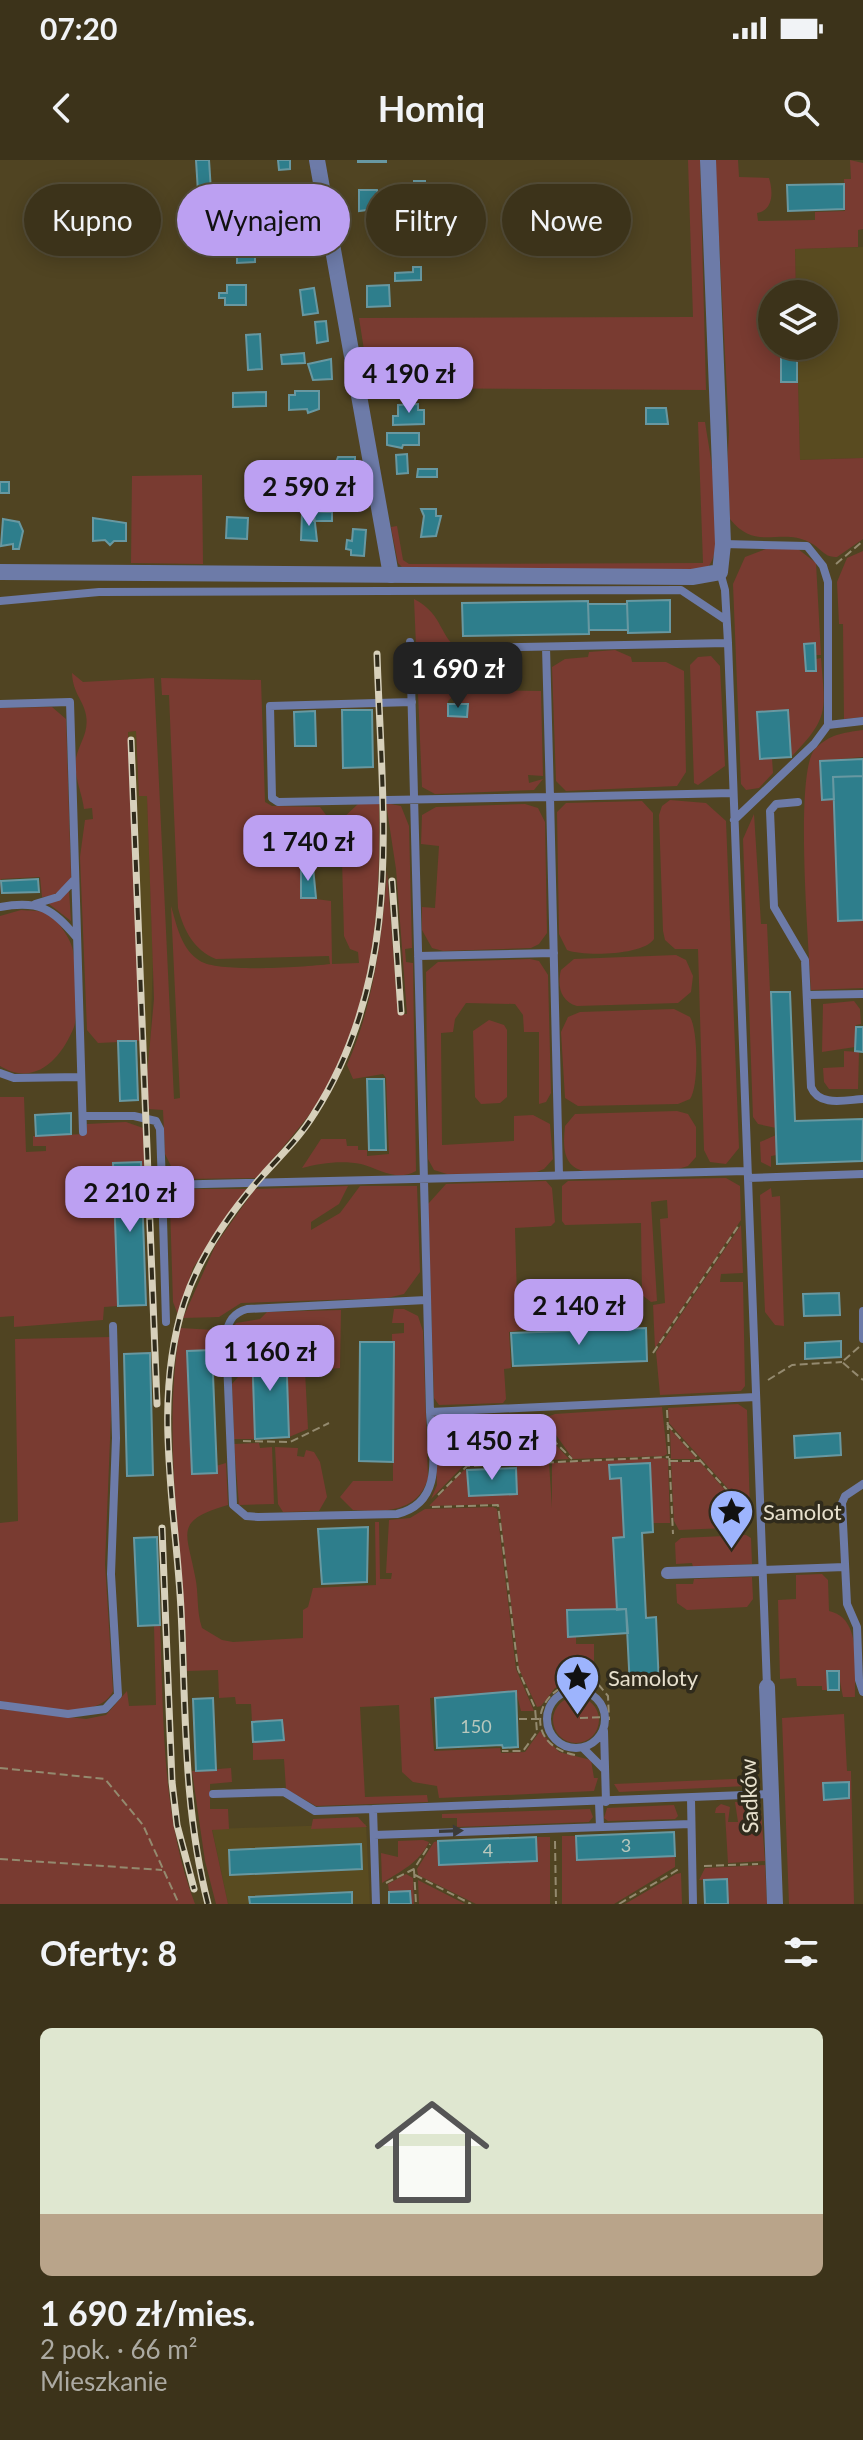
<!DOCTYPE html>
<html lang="pl">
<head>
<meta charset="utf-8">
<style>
  body { margin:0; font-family:Lato,sans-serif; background:#433b23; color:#f1f3f6; height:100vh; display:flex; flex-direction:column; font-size:30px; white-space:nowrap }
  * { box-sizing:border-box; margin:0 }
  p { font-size:26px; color:#acaaa2 }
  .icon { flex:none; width:44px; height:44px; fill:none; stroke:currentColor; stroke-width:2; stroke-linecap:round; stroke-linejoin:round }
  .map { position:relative; height:1744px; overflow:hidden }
  .panel { display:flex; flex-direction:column; background:#3c331a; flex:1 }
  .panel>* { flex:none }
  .hud { position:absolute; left:24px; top:24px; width:816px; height:72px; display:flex; gap:16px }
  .fabs { position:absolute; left:758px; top:120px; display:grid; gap:16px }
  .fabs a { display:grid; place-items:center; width:80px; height:80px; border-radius:50%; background:#3c331a; box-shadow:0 4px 20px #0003,0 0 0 2px #554e39; font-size:40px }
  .price { position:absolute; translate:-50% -68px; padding:0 18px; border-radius:16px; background:#bca0f2; color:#111; font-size:26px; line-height:52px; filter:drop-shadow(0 2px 4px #0008) }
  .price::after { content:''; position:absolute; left:50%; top:48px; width:24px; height:18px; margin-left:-12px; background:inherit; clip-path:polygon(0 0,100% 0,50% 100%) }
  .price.on { background:#222; color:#fff }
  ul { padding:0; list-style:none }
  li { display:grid; align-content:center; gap:16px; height:424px; padding:0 40px }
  li span { display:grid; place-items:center; height:248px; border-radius:12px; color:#555 }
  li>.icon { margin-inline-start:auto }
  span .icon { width:144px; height:144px; fill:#fffc; stroke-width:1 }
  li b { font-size:34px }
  h2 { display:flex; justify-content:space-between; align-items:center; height:96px; padding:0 40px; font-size:34px }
  .tag { padding:0 28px; border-radius:36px; background:#3c331a; box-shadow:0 4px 20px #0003,0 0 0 2px #554e39; font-size:28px; line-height:72px }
  .tag.on { background:#bca0f2; color:#111 }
  .status { display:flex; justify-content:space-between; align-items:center; height:56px; padding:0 40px; background:#3c331a; direction:ltr }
  .status svg { height:22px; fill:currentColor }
  header { display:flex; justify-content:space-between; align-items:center; height:104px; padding:0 40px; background:#3c331a; font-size:36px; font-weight:700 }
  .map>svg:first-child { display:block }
</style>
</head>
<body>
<div class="status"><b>07:20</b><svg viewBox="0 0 49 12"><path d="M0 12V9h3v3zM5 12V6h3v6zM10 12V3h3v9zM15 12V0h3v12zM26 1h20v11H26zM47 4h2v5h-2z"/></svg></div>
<header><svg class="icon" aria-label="back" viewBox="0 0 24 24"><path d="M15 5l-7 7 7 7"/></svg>Homiq<svg class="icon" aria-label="search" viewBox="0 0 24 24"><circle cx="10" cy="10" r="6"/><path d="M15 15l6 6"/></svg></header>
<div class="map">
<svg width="863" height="1744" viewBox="0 0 863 1744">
  <rect width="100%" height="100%" fill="#504422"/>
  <path fill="#594b20" d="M863,87V298L800,300L797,186H824V134H796L795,89Z
    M136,571L139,635L147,636L153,800L148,949H143L129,633L128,572Z
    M366,1664L370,1744H228L212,1669Z"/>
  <path fill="#793b31" d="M688,0H700L706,230L370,228L359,158L693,157Z
    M715,0H738L739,17L769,18C773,31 774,50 757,53L758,61L815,60V52L845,51L844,19H851L850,0L863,3V69L858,70V87L795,89L796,134H772V186H781V221L798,222L800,300L863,298V379L837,397C824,398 820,387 809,382C780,367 756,392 730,359L727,308L729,272Z
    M698,262H705C709,289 730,395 705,409H404L398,403L391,367L397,366L403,400L409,404L703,403Z
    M202,315L203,404L131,403L132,316Z
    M766,389H798L816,403L821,495H815V483L804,484L806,511H816V499L821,498C825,551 830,557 791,597L788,550L757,552L760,598H772L773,613L759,628L746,630L741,624L733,424L745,397Z
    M863,391V557L844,559L843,464H839L837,422L847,398Z
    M414,439C445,455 438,478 462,491L464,526L448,541V556H467V544H453L464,530L541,531L543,616L528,615L529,623L543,619L534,630L435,634L422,627Z
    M615,490L631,497L632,502H666L684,511L686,612L677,626L566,631L556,621L552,507L565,499L588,497L589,492Z
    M711,496L720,506L725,606L698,625L694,623L690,505L698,497Z
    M72,513L83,522L154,518L174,939L180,938L171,746C177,766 181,789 200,801C219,813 305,807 330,804L329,796L216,799C194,790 184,771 178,748L169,535H162L161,518L261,520L265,642L272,646L320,647L326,655L327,703L301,704V737L331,741L332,804L359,803L358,792L350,789L344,776L341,660L358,644L379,643C381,750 374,859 312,951C295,974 275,996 257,1018L183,1019L176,1016L165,994L163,950L148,949L147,915L154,839L147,636H139L136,571L128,572L140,881L98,883L87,870L80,697L85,660L93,659L92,648L84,649C82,632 73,615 76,598C80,581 89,573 86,555C83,539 73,534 72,513Z
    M52,547L66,559L71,718C65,729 54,737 42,737L40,717L1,719L0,734V548Z
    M863,570V597L820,601L822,639H834L838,760H863V828L811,830C809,790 794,611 815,589C830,574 842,573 863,570Z
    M670,640L706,643L726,661L739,988L726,1004L710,1002L704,990L698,789H675L665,780L663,771L659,655L662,646Z
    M642,641L653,653L654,779C644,795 585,797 567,790L559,774L557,652L566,643Z
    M386,643L401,646L409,666L412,788L405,789L406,802L413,803L416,1011C396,1022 380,1009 361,1004C343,1000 319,1003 302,1008L321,979H346L347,986H358V990H367V996L389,994L386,918L383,914L353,919L347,905C374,844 382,777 387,711L398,854H407L396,709Z
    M525,644L538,648L545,662L547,773L539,784L531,788L443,791L432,788L422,770V747L435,748L439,686L421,684L422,655L436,647Z
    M754,654L761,764H767L776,968L758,964L753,957L743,679Z
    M69,731L71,761L49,744Z
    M21,750C29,751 39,750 46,753C56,758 69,776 72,787C76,798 78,857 74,867C62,897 36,928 0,906V756Z
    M676,795L686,800L693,816L691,832L678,843L577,846C560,841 557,825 561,810L574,799Z
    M530,799L539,801L548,815L551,933L546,942L539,944V872H524L523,855L515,844L466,843L455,859L453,872L441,873L442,985L514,981V956L533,955L550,964L553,999L544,1009L534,1013L447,1014L434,1010L428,999L426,812L438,802Z
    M854,841L860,849L861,864L856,865L855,887L822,892L823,844Z
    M674,849L690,857C698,870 699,926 690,939L678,944L578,946L565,938L561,872L568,857L580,852Z
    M489,860L504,865L507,870V937L500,943L481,944L475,937L473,871Z
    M844,891L859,892L858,929H829L824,922L823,908L844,907Z
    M0,937H24L26,992L46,991V986H33V976L87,974V964L126,962L143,968L145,1019L141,1020L140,1002L113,1003L118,1146L104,1147L103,1160L14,1167V1156L0,1157Z
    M677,951L688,954L696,967V997L688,1006L678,1009L584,1011C562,1007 563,984 565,966L575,954Z
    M776,975L777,995L771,996V1007L761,1002L760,982Z
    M726,1018L740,1026L741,1060L655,1188L653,1145L665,1143L660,1059L668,1058L667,1040L651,1042L657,1141L651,1142L642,1135L641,1063L565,1065L562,1061V1026L568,1021Z
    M546,1021L552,1028L555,1062L551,1066L515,1068L517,1138H531L532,1168L509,1172L511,1208L504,1209L506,1239L503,1243L439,1245L434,1238L428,1044L446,1024Z
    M348,1026L339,1044L311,1062V1070L340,1053L360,1026H417L420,1112L404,1134L387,1138L241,1143L219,1157L183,1158L216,1084L255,1029Z
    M771,1028L772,1037L780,1036L784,1166L775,1165L765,1152L760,1035Z
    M185,1029H247L193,1108L178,1155L173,1142L170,1045L175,1035Z
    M741,1065L743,1113L721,1114L720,1122H743L745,1226L741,1231L660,1235L656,1192Z
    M634,1135L633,1141L622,1150L604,1148L603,1136Z
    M598,1136V1146L572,1147V1137Z
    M567,1137V1147L538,1150V1138Z
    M394,1149H404L418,1156L423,1171L428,1318C418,1353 384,1352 353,1350L340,1337L353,1321H393L392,1174L404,1173V1163H392Z
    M341,1150L340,1208L305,1211L308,1269L289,1277L286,1187L252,1188V1208L235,1204L232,1198L231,1172L236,1163L260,1159L267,1152Z
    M180,1168L214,1170L222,1177L223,1200H212V1190L187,1192L192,1313L226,1303L228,1345C173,1361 187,1372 195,1416C199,1433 196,1451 202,1468L222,1480L233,1482L303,1478V1450L308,1447L313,1428L376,1425L375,1362H379L380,1419H391L392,1413H386L389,1360L410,1358L425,1349L493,1347L497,1349L516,1509L534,1551H521L516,1531L430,1538L434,1591L500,1588L501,1593L525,1592L540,1571L559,1592L591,1600L594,1618H598L594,1631L439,1638L437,1626L413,1622L402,1612L399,1545L360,1547L365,1637L427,1635L428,1642L316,1646L286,1629L284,1599L253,1600V1582L283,1580L282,1561L252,1562L251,1544H236L235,1537L219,1538L218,1510L187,1511C184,1396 161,1282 180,1168Z
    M110,1177L111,1255L105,1404L113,1531C97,1564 29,1545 0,1541V1363L18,1361L15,1179Z
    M253,1214L255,1279H234L232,1224L238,1217Z
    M738,1244L747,1250L750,1353L669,1263L668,1248Z
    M662,1247L667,1294L664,1296L573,1299L544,1258L555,1254Z
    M471 1275a19 19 0 1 1 38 0a19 19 0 1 1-38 0Z
    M542,1260L552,1275L550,1284H555L569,1299L507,1302L503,1298Z
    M439,1265L478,1301L465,1304L431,1339L437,1325L436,1302L453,1301L451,1282L436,1279L435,1267Z
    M670,1269L697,1299H671Z
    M259,1283L260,1288L272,1287L274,1344L239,1345L234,1284Z
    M275,1287L298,1288L297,1296L304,1297L306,1290L314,1292L320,1302L327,1337L319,1351L283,1352L278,1344Z
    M664,1298L668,1300L670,1363H653L650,1303L610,1305V1319L621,1318L624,1377L613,1378L617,1450H567L568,1477H576V1484H594V1512L588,1520L555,1528L541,1546L537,1547L519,1509L499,1344L429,1346L464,1310H467L469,1335L516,1334V1304L549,1303L552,1348V1303Z
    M671,1302H700L750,1358L748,1367L679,1370L674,1361Z
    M746,1375L751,1378L752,1404L693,1407L692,1403L676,1404L675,1383L681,1378Z
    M822,1414L828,1420L829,1451C863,1458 854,1509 855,1537H843L838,1511L827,1512L828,1530H822V1526H797L796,1518L780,1519L778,1440L796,1439V1415Z
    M752,1417L753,1439L747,1447L687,1450L677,1443L676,1424H693L694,1419Z
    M154,1465H160C164,1560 161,1655 195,1744H0V1549L86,1559L106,1555L127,1531L129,1546L156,1545Z
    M553 1560a23 23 0 1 1 46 0a23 23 0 1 1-46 0Z
    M844,1554L847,1611H851L854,1744H789L782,1558Z
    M231,1608L232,1622L210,1624V1649H228L229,1669L212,1670L228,1744H216L205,1701L192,1611Z
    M758,1618L747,1626L619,1632L614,1624Z
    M735,1642L752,1643L761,1651L765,1701L728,1703L725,1653H715L716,1648L721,1644L730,1647L728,1662H738Z
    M674,1645L678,1656L675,1659L608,1661L604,1658L607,1648Z
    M590,1649L593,1657L589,1662L457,1667V1658H442V1654Z
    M358,1657L367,1667L311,1669L313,1659Z
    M562,1676H576L578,1700L675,1696V1707L614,1744H562Z
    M536,1677H550V1744H476L418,1715L417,1709L434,1682L438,1681L440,1705L537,1701Z
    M423,1680L429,1682C419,1703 401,1711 382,1723L381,1693L398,1697V1681Z
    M765,1705L767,1744H728L727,1719L699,1720L705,1708Z
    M681,1713L682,1744H625L676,1714Z
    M406,1714L413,1718L414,1744H411L410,1731L389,1732L388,1724Z
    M418,1720L465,1744H419Z"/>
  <path fill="#2e7e8c" stroke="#6898a1" stroke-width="2" d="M196,0H209L211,31L198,32Z
    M278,0H290V9L279,10Z
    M358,0H386V2H358Z
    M414,21H425V47H415Z
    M844,24V49L788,51L787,25Z
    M275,26L277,49L261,50L262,27Z
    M359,30H377L382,48L359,51Z
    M304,76L306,96L288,97L287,93L282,94L278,78Z
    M255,93V102L237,103V94Z
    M413,107H421V120L395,121V113L413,112Z
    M227,125H246V145H225V138H219V133H227Z
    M389,125L390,146L367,147V126Z
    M314,128L318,153L303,155L300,130Z
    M326,161L328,181L317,183L315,162Z
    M260,174L262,209L248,210L246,175Z
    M781,186H797V222H781Z
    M304,193L305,203L282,204L281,195Z
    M331,199L332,219L313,220L308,204Z
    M295,231H319V249L308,253L307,249L289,250V235H295Z
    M266,232V246L233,247V233Z
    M418,244V250H424V264L393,265V256H398V245Z
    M646,248H666L668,264H646Z
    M387,273H419V285H403L402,288L387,285Z
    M407,294L408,313L397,314L396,295Z
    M338,297H355V316H338V310H333Z
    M276,304H301V316H276Z
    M418,309H437V317H417Z
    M334,316H355V326H341V331H334Z
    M0,322H9V333H0Z
    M298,328L306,329L305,344L327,347L326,352L297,351Z
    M421,349H436V356H441L436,376L421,377L424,356Z
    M314,352H332V361H314Z
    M302,354H314L317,381L301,380Z
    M227,357L248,358L247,379L226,378Z
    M93,358L126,363V381H114L110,385L105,380L93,381Z
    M3,359L19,362L23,371L19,389H13V384L1,386Z
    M353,369L366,370L364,396L351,395V390L346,389L347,380L352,381Z
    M670,440V472L628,473L627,441Z
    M588,441L589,474L463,476L462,443Z
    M588,444H627L628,470H589Z
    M815,483L816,511H806L804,484Z
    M448,544H468L467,557L448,556Z
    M342,550H372L373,607L343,608Z
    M788,550L791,597L760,599L757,552Z
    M315,551L316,586H295L294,552Z
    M863,599V616L833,617L834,639L822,640L820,601Z
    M863,616V760L838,761L833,617Z
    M301,707H313L316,738H301Z
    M38,719L39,732L2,733L1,721Z
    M771,832H790L795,961L863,959L862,1001L777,1004Z
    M856,867H863V892L855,891Z
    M136,881L138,940L120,941L118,881Z
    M367,919H384L386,990H369Z
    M71,953V974L36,976L35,955Z
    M141,1002L146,1145L118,1146L113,1003Z
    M839,1133L840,1155L804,1156L803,1134Z
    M614,1149L615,1169L542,1172V1152Z
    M646,1168L647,1201L513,1206L511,1173Z
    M841,1181V1197L805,1199V1183Z
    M360,1182H394L393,1302L359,1301Z
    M286,1187L289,1277L255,1279L252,1188Z
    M212,1190L217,1313L192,1314L187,1191Z
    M150,1193L153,1315L127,1316L124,1194Z
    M840,1273L841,1295L795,1298L794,1276Z
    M650,1303L653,1372L642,1373L646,1458L656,1457L659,1526L630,1528L626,1449L617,1450L613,1378L624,1377L621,1318L610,1319L609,1305Z
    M516,1308L517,1334L469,1336L467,1310Z
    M368,1367L367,1422L322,1424L318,1369Z
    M157,1377L160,1465L138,1466L134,1378Z
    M626,1449L628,1473L568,1477L567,1450Z
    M827,1511H839V1530H828Z
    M516,1531L518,1587L503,1588L502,1585L437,1588L435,1538Z
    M213,1538L216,1610L196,1611L193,1539Z
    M282,1560L284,1580L253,1582L252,1562Z
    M849,1622V1638L824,1640L823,1623Z
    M674,1672L675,1696L577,1700L576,1676Z
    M536,1677L537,1701L439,1705L438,1681Z
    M361,1684L362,1709L230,1715L229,1690Z
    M727,1719L728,1744H705L704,1720Z
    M410,1731L411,1744H389V1732Z
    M352,1732V1744H250L249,1737Z"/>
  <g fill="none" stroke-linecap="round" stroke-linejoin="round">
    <path stroke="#948a6f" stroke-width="2" stroke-dasharray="8 4" stroke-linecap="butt" d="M836,404L863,381
      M859,1187L842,1202L863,1220
      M653,1193L739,1065
      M768,1220L792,1205L842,1202
      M667,1250L673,1374
      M541,1257L556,1283L572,1299
      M667,1264L748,1353
      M243,1281L290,1282L329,1263
      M670,1301H700
      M438,1335L467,1306L669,1297
      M432,1347L498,1345L518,1509L535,1548L537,1572L523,1591H502
      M580,1558L604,1557
      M519,1559H541
      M575,1595C515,1583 539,1511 598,1524L608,1536L609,1560
      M0,1608L105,1619L143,1665L179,1744
      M555,1681L556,1744
      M0,1699L162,1710
      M704,1706L758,1704
      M414,1710L416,1744
      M415,1715L471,1744
      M386,1723L414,1709L430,1684
      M619,1744L679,1709"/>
    <path stroke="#6d7ba8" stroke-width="8" d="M723,384L807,386L823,406L828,422V565L814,584L734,660
      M720,412L725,430L728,483L767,1527
      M0,441L99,432L681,430L726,460
      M410,482L430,1252L756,1237
      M463,488L728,483
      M412,542L270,546L272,638L278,642L550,637L546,487
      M0,544L70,542L83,972
      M828,565L863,561
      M798,642L776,644L770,651L774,747L805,800L811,927C819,947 845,940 863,939
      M35,744L58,737L75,719
      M0,747C39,740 52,748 77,778
      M418,796L554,793
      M807,835L863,834
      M0,913L14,918L81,917
      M83,956H134L156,961L160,969L162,1025
      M559,1015L550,637L733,633
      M748,1018L863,1014
      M426,1140L247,1149C232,1153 227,1163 226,1177L233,1345L246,1356L258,1357L397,1354C446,1342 432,1291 430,1252
      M863,1151V1179
      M166,1162L162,1025L747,1011
      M863,1324L845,1336L842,1343L847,1444L857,1467L859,1520L863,1532
      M762,1410L845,1407
      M547 1559a29 29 0 1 1 58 0a29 29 0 1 1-58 0Z
      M0,1545L68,1554L105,1549L118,1535L111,1414L116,1278L113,1166
      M604,1571L606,1642
      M583,1588L605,1610
      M213,1634L284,1632L315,1651L373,1649
      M691,1639L693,1744
      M599,1642L600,1667
      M374,1675L691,1664
      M376,1744L373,1649L771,1634"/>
    <path stroke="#6d7ba8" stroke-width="12" d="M667,1413L762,1410"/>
    <path stroke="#6d7ba8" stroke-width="16" d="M317,0L391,415
      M767,1527L775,1744"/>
    <path stroke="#6d7ba8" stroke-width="16" d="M0,412L692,417L720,412L723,384L708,0"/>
    <defs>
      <path id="rail" d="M131,580L157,1244
        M392,721L401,852
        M162,1368L172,1622L177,1665L194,1729
        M208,1744C183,1647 186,1549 181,1450C176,1348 152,1243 184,1143C199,1097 231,1051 263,1015C281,995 300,977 314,954C405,812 382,654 377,494"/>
    </defs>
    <use href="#rail" stroke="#d7d0bb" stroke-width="7"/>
    <use href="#rail" stroke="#302b1c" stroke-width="4" stroke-dasharray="12" stroke-linecap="butt"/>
  </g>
  <defs><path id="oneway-solid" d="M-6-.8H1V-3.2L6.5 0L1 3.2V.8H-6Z" transform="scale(2)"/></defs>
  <use fill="#3c3b38" href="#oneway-solid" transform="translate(451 1671) rotate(-2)"/>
  <defs>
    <symbol id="sight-pin" viewBox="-11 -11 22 30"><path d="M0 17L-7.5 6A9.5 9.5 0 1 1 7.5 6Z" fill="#9db4fd" stroke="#302b1c"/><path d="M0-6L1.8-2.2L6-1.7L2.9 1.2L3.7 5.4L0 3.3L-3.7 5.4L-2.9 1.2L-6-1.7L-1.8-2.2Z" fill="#111"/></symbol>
  </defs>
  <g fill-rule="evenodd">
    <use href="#sight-pin" x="706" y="1326" width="51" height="69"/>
    <use href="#sight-pin" x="552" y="1492" width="51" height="69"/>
  </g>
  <g text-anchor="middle" stroke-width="7" stroke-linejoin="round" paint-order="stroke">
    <g font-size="18" fill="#b9c8bd">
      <text x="476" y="1573">150</text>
      <text x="626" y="1692">3</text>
      <text x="488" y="1697">4</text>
    </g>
    <g font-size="22" fill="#e7e0cd" stroke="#302b1c" text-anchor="start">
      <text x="763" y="1360">Samolot</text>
      <text x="608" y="1526">Samoloty</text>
    </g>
    <g font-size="22" fill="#e7e0cd" stroke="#302b1c">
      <text transform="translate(749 1636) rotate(-92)" y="8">Sadków</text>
    </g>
  </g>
</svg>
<div class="fabs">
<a><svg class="icon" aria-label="layers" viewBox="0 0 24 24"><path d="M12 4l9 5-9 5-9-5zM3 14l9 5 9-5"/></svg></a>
</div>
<b class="price" style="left:409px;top:255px">4 190 zł</b>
<b class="price" style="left:309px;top:368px">2 590 zł</b>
<b class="price on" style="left:458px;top:550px">1 690 zł</b>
<b class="price" style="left:308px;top:723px">1 740 zł</b>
<b class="price" style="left:130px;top:1074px">2 210 zł</b>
<b class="price" style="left:579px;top:1187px">2 140 zł</b>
<b class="price" style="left:270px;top:1233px">1 160 zł</b>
<b class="price" style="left:492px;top:1322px">1 450 zł</b>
<div class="hud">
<a class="tag">Kupno</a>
<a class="tag on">Wynajem</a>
<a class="tag">Filtry</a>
<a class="tag">Nowe</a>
</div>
</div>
<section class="panel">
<h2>Oferty: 8<svg class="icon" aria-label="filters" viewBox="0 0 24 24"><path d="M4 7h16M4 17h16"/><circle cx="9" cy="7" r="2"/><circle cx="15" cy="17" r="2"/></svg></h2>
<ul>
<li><span style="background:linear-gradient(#dfe7d0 75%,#b9a48a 0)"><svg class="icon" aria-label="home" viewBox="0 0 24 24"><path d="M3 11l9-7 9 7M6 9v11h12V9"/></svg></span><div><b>1 690 zł/mies.</b><p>2 pok. · 66 m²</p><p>Mieszkanie</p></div></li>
</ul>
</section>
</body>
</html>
